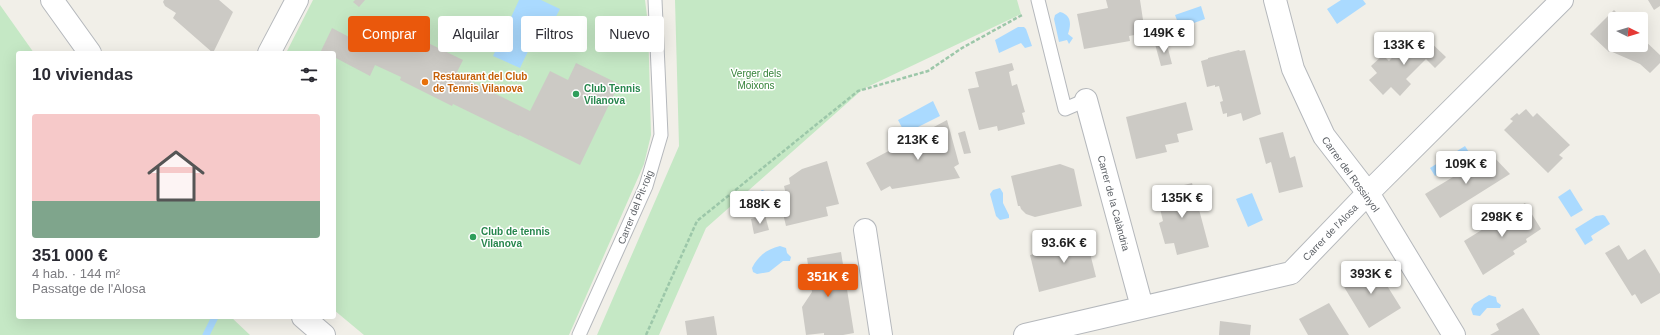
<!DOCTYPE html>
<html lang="es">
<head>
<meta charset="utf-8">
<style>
  body { margin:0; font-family:Helvetica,sans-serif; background:#f2f2f3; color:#2b2b33; height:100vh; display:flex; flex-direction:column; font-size:15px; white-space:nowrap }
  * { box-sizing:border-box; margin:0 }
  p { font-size:13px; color:#7c7c81 }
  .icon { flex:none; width:22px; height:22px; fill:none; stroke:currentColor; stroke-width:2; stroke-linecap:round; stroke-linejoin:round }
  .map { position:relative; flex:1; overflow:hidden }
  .sheet { position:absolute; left:16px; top:51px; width:320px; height:268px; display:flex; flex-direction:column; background:#fff; border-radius:4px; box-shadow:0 4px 16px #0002 }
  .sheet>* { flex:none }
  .guide { position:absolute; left:348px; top:16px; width:380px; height:36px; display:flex; gap:8px }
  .needle { width:26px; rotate:95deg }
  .tools { position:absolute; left:1608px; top:12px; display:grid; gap:8px }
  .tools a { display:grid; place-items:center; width:40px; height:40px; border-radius:4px; background:#fff; box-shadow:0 4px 16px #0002; font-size:20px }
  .price { position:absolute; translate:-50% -34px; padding:0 9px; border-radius:4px; background:#fff; color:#222; font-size:13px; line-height:26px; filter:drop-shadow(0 1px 2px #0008) }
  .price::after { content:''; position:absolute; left:50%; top:24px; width:12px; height:9px; margin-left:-6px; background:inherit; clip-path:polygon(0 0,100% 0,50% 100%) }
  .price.active { background:#ea580c; color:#fff }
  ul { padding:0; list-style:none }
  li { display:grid; align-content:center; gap:8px; height:212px; padding:0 16px }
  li+li { border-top:1px solid #e1e1e2 }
  li span { display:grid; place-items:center; height:124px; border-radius:4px; color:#555 }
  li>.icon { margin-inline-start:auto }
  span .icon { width:72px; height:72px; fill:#fffc; stroke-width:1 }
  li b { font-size:17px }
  h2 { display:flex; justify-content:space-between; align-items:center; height:48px; padding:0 16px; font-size:17px }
  .tag { padding:0 14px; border-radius:4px; background:#fff; box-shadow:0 4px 16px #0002; font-size:14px; line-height:36px }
  .tag.active { background:#ea580c; color:#fff }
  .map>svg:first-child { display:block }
</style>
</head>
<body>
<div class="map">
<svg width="1660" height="335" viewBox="0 0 1660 335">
  <rect width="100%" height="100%" fill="#f1efe8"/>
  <path fill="#c5e8c5" d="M313,0H645L648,24L651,135L644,164L569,335H364L334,310V53H286Z
    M675,0H1017L1021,14L863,89L706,228L659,335H597L679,146Z
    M0,5L34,53H18V317H231L250,335H0Z"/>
  <path fill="#aadaff" d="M519,0H541L560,9L544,39L535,37L520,68L493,56Z
    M1341,0H1363L1366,4L1337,24L1327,9Z
    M1201,6L1205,19L1180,28L1175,15Z
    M1060,12C1072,15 1071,25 1068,34L1073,38L1069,44L1067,40L1059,42L1054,19L1055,15Z
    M1018,27H1024L1026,29L1032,46L1025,48L1021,43L999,53L995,40Z
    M933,101L940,116L914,129L916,135L908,139L898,120Z
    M1465,146L1470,154L1435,176L1430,168Z
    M1000,188L1003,193V203L1009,215V218L1000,220L996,216L990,194L993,190Z
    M1570,189L1583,210L1571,217L1558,197Z
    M762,190L768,192L773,199L772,202L770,204H760L754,213L751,215L743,212L744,207L743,206Z
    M1252,193L1263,220L1248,227L1236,199Z
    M1603,215L1605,216L1610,224L1591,236L1593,240L1585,245L1575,229L1596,216Z
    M780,246L786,248L787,253L791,257L790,261H783L769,272L757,274L753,272L752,268C758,256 767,249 780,246Z
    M1489,295L1496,297L1497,302L1501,305L1500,308H1487L1480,316L1473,315L1471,309L1474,304Z"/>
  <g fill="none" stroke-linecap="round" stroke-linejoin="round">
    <path stroke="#aadaff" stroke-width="7" d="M206,335L215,317"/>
  </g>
  <path fill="#cccac5" d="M164,0H219L233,12L213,53L173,18L176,13L165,6L163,2Z
    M355,0H365L359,7L353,2Z
    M1106,0H1140L1145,33L1129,36L1130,41L1084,49L1077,14L1108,8Z
    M1648,0H1660V6L1654,10Z
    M1614,10L1623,19H1615V45H1641V37L1660,55V63L1650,73L1640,64L1610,51L1609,52L1590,34Z
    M366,19L394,33L390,40L414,52L420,39L463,60L457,72L467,77L466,79L530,111L550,71L568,80L576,63L619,84L580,165L519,135V136L453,104L452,106L400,80L401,77L375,65L370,76L334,57V53H325L321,51L332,28L355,40Z
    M1426,38L1446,57L1435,68L1426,59L1406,79L1411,84L1400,96L1391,87L1383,95L1369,80L1377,73L1371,66L1383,55L1389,61L1407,42L1415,49Z
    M1166,41L1172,64L1161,66L1155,44Z
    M1239,50L1240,51L1245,50L1261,114L1243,121L1241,113L1227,117V113L1223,114L1220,102L1223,101L1219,86L1215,87V85L1207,87L1201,61L1208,59V58Z
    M1012,63L1014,70L1009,72L1012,86L1017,84L1025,112L1022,113L1025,124L998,131L997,126L979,130L968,89L979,87L975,72Z
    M1186,102L1193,130L1177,134L1179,142L1165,145L1167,152L1136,159L1126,117Z
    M1526,109L1533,117L1537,113L1570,145L1559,155L1563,158L1548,173L1504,130L1513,121L1510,119L1517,113L1519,115Z
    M947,120L959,164L954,167L960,178L892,189L890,186L881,191L866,163Z
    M965,131L971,153L964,154L958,133Z
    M1283,132L1290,158L1295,156L1303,187L1279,193L1271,162L1266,164L1259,138Z
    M1491,154L1510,174L1440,218L1425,194Z
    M827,161L839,204L826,207L828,216L786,226L780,201L787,199L784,186L790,184L789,178L802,169Z
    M1060,164L1074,169L1082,206L1035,217L1026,214L1021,209L1020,206H1018L1011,176Z
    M1192,183L1209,247L1177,255L1174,243L1165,244L1159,223L1163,221L1156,192Z
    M1525,203L1541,229L1526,239L1527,242L1513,251L1515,254L1483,275L1464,241Z
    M765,215L769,230L754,234L751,219Z
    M1085,233L1096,277L1039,292L1030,255L1063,247L1061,239Z
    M1619,245L1628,260L1645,249L1660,274V293L1641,304L1635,294L1632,296L1605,253Z
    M841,252L854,333L843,335H824V333L806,335L802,307L812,292L807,258Z
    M1373,263L1401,308L1369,328L1341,282Z
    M1329,303L1349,335H1308L1299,319Z
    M1523,308L1540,335H1490L1499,330L1496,324Z
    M714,316L717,335H687L685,321Z
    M1220,321L1251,325L1250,335H1219Z"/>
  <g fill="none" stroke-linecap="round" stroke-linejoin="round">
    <defs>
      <path id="service" d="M1038,0L1065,109L1086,100
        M579,335L646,186L661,135L655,0"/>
      <path id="minor" d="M52,0L90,53
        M1275,0L1293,69L1324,136L1368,193L1454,335
        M269,53L297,0
        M1086,100L1142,307
        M865,230L881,335
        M303,317L324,335
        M1025,335L1291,273L1368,193L1562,0"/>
    </defs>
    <use href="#service" stroke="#b5b8bc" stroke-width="15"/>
    <use href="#minor" stroke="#b5b8bc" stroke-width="24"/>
    <path stroke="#9cc7a9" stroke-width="2.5" stroke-dasharray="4 2" stroke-linecap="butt" d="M646,335L697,221L858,91L928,71L962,48L1022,15"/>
    <use href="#service" stroke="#fff" stroke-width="13"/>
    <use href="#minor" stroke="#fff" stroke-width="22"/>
  </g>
  <circle fill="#e8710a" stroke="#fff" stroke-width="1.5" cx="425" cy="82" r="4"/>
  <g fill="#2e9e5b" stroke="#fff" stroke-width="1.5">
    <circle cx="576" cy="94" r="4"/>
    <circle cx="473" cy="237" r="4"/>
  </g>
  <g text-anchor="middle" stroke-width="3" stroke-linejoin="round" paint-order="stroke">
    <g font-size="10" fill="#348238" stroke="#fff">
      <text x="756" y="77">Verger dels<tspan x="756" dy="12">Moixons</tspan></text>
    </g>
    <g font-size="10" font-weight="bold" fill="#c56008" stroke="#fff" text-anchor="start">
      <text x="433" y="80">Restaurant del Club<tspan x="433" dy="12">de Tennis Vilanova</tspan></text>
    </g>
    <g font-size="10" font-weight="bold" fill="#27864d" stroke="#fff" text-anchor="start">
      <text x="584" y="92">Club Tennis<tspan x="584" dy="12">Vilanova</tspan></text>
      <text x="481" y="235">Club de tennis<tspan x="481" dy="12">Vilanova</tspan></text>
    </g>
    <g font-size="10" fill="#5f6368" stroke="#fff">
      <text transform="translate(1351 174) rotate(54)" y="4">Carrer del Rossinyol</text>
      <text transform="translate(1114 203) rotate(75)" y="4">Carrer de la Calàndria</text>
      <text transform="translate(635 207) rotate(-68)" y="4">Carrer del Pit-roig</text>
      <text transform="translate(1330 232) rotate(-46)" y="4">Carrer de l'Alosa</text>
    </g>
  </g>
</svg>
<div class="tools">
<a><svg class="needle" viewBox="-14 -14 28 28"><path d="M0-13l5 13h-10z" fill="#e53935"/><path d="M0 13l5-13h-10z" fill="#7c7c81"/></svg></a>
</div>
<b class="price" style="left:1164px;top:54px">149K €</b>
<b class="price" style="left:1404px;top:66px">133K €</b>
<b class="price" style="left:918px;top:161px">213K €</b>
<b class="price" style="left:1466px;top:185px">109K €</b>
<b class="price" style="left:1182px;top:219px">135K €</b>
<b class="price" style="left:760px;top:225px">188K €</b>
<b class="price" style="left:1502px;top:238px">298K €</b>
<b class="price" style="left:1064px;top:264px">93.6K €</b>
<b class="price" style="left:1371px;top:295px">393K €</b>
<b class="price active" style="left:828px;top:298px">351K €</b>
<div class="guide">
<a class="tag active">Comprar</a>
<a class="tag">Alquilar</a>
<a class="tag">Filtros</a>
<a class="tag">Nuevo</a>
</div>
<section class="sheet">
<h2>10 viviendas<svg class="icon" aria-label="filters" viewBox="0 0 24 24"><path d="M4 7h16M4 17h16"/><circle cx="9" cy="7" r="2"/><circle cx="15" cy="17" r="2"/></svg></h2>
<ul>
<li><span style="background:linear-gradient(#f6c9c9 70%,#7fa58c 0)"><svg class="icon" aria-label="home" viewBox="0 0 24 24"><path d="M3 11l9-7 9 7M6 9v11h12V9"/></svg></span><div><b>351 000 €</b><p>4 hab. · 144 m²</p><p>Passatge de l'Alosa</p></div></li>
</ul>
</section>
</div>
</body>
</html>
